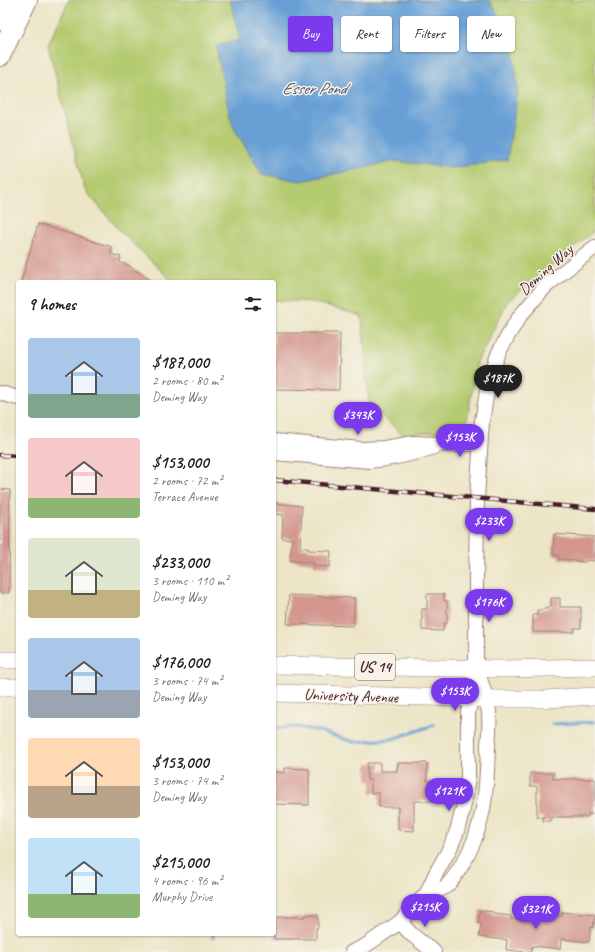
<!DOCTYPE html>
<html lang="en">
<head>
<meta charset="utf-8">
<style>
  body { margin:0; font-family:Caveat,sans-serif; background:#f6f6f6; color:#222; height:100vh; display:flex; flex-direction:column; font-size:15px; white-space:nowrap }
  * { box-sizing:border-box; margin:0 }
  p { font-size:13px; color:#767676 }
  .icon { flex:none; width:22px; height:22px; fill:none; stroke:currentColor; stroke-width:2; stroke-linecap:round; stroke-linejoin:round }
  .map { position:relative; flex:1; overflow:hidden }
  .sheet { position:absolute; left:16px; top:280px; width:260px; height:656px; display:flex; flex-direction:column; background:#fff; border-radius:4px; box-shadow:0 1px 3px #0004 }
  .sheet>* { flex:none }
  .banner { position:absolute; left:288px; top:16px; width:247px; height:36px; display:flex; gap:8px }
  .price { position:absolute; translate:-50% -34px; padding:0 9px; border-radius:14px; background:#7c3aed; color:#fff; font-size:13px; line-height:26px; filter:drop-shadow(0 1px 2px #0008) }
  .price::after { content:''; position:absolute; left:50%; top:24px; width:12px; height:9px; margin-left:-6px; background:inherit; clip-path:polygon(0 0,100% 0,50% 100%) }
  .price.selected { background:#222; color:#fff }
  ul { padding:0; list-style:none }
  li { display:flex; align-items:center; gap:12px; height:100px; padding:0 12px }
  li span { display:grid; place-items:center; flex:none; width:112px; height:80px; border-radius:4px; color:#555 }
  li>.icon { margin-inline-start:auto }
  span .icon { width:48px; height:48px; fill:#fffc; stroke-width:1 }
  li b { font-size:17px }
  h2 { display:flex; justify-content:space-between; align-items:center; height:48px; padding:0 12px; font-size:17px }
  .tag { padding:0 14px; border-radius:4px; background:#fff; box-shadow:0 1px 3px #0004; font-size:14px; line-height:36px }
  .tag.selected { background:#7c3aed; color:#fff }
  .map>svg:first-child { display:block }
</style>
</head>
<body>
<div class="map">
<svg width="595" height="952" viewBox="0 0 595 952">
  <rect width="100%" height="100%" fill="#f7f3e8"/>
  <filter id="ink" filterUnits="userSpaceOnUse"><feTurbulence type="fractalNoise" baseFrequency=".025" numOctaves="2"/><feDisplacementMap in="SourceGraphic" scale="8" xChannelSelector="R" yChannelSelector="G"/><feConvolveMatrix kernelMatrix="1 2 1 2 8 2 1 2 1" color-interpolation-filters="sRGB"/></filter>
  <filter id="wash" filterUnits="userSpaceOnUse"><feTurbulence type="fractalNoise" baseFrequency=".012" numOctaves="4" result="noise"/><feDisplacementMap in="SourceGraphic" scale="16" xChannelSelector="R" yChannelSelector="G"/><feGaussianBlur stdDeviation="0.9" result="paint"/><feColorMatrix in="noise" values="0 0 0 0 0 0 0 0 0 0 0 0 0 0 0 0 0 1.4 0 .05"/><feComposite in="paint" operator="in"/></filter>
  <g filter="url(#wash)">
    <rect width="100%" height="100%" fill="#ece5c6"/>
    <path fill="#b4cb70" stroke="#7f754e" d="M69,0H595V230L507,302L477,362L465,430L401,434L369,403L362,316L312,302L274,300V282H173L120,231L85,190L48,45Z"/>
    <path fill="#68a0d6" stroke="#596080" d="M230,0H489L512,38L518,91L507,160L452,168L395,161L301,181L262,174L234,128L229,112L216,46L240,40Z"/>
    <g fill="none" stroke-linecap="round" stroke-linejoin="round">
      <path stroke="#68a0d6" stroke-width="3" d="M552,724L595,722
        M274,728L297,727L319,731L354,742L392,739L434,725
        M213,938V934"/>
    </g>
    <g id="blocks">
      <path fill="#d3978f" d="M38,224L112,247L111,254L121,257L119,262L130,266L134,270L139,272L154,282H21Z
        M274,333H340L339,390L274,389Z
        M0,489L10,490L9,593H0Z
        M274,503L302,506L300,548H308V550L331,551L330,567L314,566V563L290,560L292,539L282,538L283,515L274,514Z
        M554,534L595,537V561L586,560V562L559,559V556L553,555Z
        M427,594H444V601H447V623H444L443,631L422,630V609H427Z
        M289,595L355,598L353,626L287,624Z
        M551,598H560V607H581V628H574V632H533V615H537V610H542V609H547V607H551Z
        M367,763H380V771H397L398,763H427V781H435V801H414V831L398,830V807H379V793H371V780H367Z
        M285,768L309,769V805L274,804V772L285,773Z
        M530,773H553V779H595V814H588V817H551V821H543V817H537V786H530Z
        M480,910L493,912V914L511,916V919L535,921V916H537L538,914L562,916V912L595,915L593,928L591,927L589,942L561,939L560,949L532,946L531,952H526L506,950L507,940L479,937L481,924L478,923Z
        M305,915H318V928H316V939H274V917H305Z"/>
    </g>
  </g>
  <g filter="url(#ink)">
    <use href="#blocks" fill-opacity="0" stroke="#9b8278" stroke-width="1"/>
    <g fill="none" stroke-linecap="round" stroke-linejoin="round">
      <defs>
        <path id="minor" d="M0,393L18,398
          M274,441L361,449L384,448L414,443L457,445L480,443
          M274,453L370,461C392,459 413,454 434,447
          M427,893C433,892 440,890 445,887C450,884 456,874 460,868C485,830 487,790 488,745C489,735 490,723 489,712C487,698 482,684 477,671
          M400,922L411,934L434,952
          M352,952L365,946L400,922L427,893L435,875L450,848L457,831L463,809L466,793L468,776V713L476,669V578L477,499L482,421L487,392L492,372L499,352L510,332L520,316L544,288L558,276L595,247"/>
        <path id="major" d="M0,660H18
          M274,665L502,669L595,667
          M0,687H18
          M274,693L502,699H546L595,696"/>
        <path id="highway" d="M0,20L7,0
          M0,56L27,0"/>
      </defs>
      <use href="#minor" stroke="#9b8278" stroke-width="16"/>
      <use href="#major" stroke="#9b8278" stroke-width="18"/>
      <use href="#highway" stroke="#9b8278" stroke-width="22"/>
      <use href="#minor" stroke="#fff" stroke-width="14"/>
      <use href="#major" stroke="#fff" stroke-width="17"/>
      <use href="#highway" stroke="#fff" stroke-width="20"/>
      <defs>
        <path id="rail" d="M0,455L18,456
          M274,480L595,509"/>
      </defs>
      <use href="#rail" stroke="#4a1f2b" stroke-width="4.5"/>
      <use href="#rail" stroke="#f7f3e8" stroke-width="3" stroke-dasharray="9" stroke-linecap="butt"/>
    </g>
  </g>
  <g text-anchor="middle" stroke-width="3" stroke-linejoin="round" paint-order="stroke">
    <rect fill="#f7f3e8" stroke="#7e5f64" stroke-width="1" x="355" y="654" width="40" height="26" rx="3"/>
    <g font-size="15" font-weight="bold" fill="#4a1f2b">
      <text x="375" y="672">US 14</text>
    </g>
    <g font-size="16" fill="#4a1f2b" stroke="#f7f3e8">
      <text transform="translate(545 269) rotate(-42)" y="6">Deming Way</text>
      <text transform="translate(351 695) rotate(2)" y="6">University Avenue</text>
    </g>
    <g font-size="17" font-style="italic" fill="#56536f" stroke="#f7f3e8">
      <text x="314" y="94">Esser Pond</text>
    </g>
  </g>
</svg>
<b class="price selected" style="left:498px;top:399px">$187K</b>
<b class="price" style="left:358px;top:436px">$343K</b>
<b class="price" style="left:460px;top:458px">$153K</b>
<b class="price" style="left:489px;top:542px">$233K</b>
<b class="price" style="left:489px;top:623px">$176K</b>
<b class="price" style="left:455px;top:712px">$153K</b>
<b class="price" style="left:449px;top:812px">$121K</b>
<b class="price" style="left:425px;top:928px">$215K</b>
<b class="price" style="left:536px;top:930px">$321K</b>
<div class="banner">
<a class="tag selected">Buy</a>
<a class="tag">Rent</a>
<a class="tag">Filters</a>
<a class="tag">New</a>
</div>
<section class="sheet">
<h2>9 homes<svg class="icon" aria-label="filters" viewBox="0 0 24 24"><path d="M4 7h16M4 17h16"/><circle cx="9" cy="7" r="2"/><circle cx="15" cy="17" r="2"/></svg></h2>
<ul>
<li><span style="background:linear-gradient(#a9c7e8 70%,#7fa58c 0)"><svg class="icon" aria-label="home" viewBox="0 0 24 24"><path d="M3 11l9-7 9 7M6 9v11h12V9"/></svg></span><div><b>$187,000</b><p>2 rooms · 80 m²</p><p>Deming Way</p></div></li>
<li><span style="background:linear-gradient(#f6c9c9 75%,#8fb573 0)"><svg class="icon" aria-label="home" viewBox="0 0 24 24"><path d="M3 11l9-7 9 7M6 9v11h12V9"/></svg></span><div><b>$153,000</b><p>2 rooms · 72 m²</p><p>Terrace Avenue</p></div></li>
<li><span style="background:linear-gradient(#dfe7d0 65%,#c2b280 0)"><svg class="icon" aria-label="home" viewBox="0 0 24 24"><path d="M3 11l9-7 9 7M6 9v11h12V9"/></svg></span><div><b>$233,000</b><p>3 rooms · 110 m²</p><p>Deming Way</p></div></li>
<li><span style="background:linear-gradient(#a9c7e8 65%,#9aa5b1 0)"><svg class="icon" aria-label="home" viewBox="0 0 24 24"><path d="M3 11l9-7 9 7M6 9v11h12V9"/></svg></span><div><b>$176,000</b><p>3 rooms · 74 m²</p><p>Deming Way</p></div></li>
<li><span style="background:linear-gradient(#ffd9b3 60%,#b9a48a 0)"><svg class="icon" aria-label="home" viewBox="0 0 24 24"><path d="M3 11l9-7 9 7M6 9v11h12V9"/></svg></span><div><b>$153,000</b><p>3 rooms · 74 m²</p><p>Deming Way</p></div></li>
<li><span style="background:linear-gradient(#bfe0f5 70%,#8fb573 0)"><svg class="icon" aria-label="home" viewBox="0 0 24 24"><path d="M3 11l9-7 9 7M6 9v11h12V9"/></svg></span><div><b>$215,000</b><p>4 rooms · 96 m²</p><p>Murphy Drive</p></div></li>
</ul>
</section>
</div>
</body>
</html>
